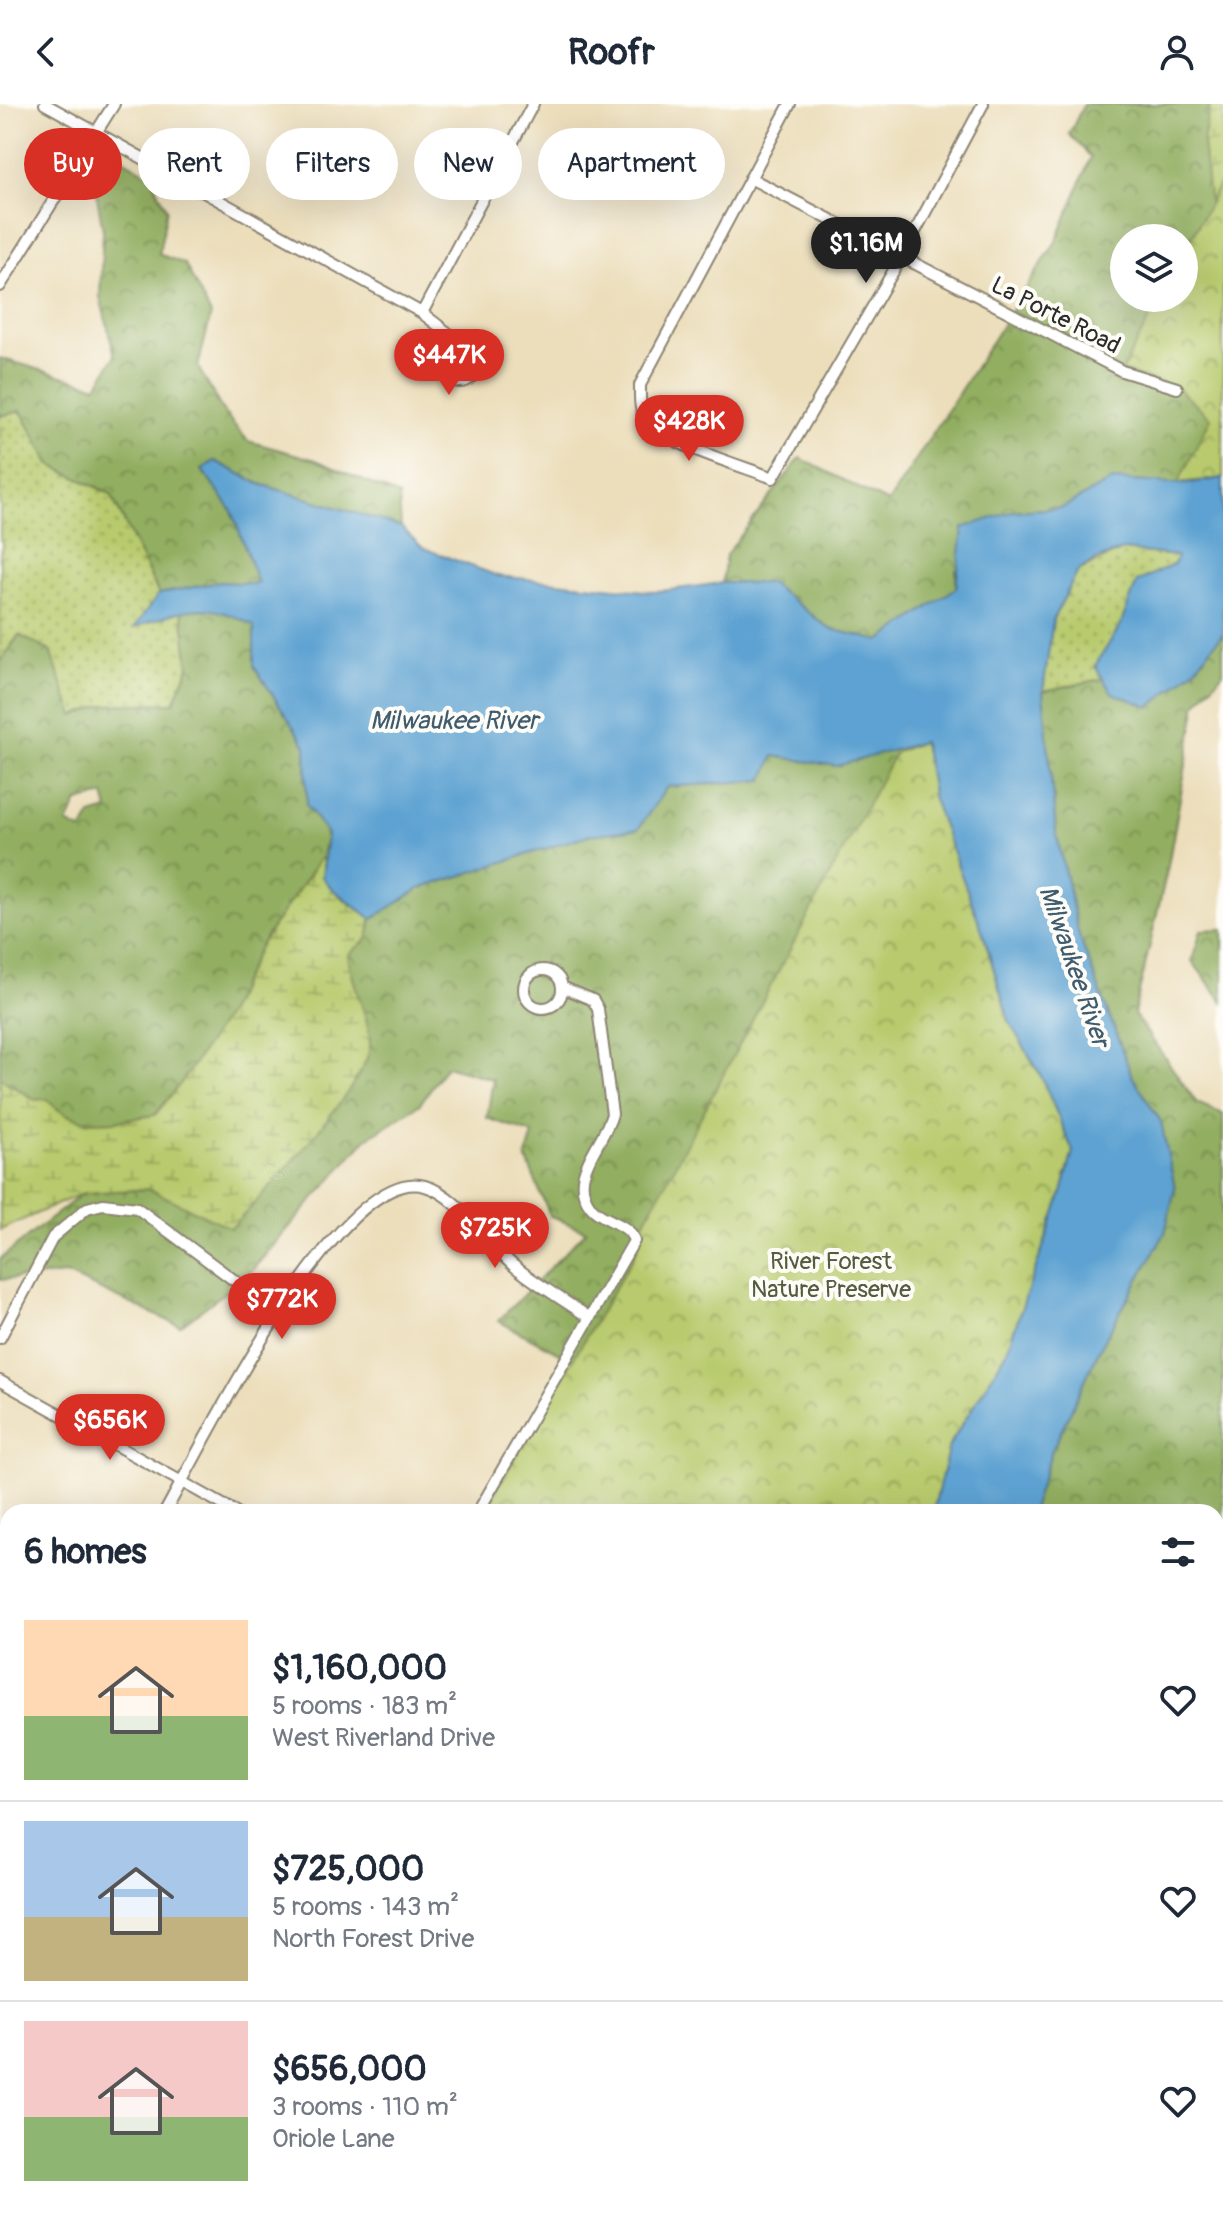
<!DOCTYPE html>
<html lang="en">
<head>
<meta charset="utf-8">
<style>
  body { margin:0; font-family:Pangolin,sans-serif; background:#f6f6f7; color:#1f2937; height:100vh; display:flex; flex-direction:column; font-size:30px; white-space:nowrap }
  * { box-sizing:border-box; margin:0 }
  p { font-size:26px; color:#747a83 }
  .icon { flex:none; width:44px; height:44px; fill:none; stroke:currentColor; stroke-width:2; stroke-linecap:round; stroke-linejoin:round }
  .map { position:relative; flex:1; overflow:hidden }
  .details { position:absolute; left:0px; top:1400px; width:1224px; height:714px; display:flex; flex-direction:column; background:#fff; border-radius:24px 24px 0 0; box-shadow:0 8px 32px #0002 }
  .details>* { flex:none }
  .guide { position:absolute; left:24px; top:24px; width:800px; height:72px; display:flex; gap:16px }
  .buttons { position:absolute; left:1110px; top:120px; display:grid; gap:16px }
  .buttons a { display:grid; place-items:center; width:88px; height:88px; border-radius:50%; background:#fff; box-shadow:0 8px 32px #0002; font-size:40px }
  .price { position:absolute; translate:-50% -68px; padding:0 18px; border-radius:28px; background:#d93025; color:#fff; font-size:26px; line-height:52px; filter:drop-shadow(0 2px 4px #0008) }
  .price::after { content:''; position:absolute; left:50%; top:48px; width:24px; height:18px; margin-left:-12px; background:inherit; clip-path:polygon(0 0,100% 0,50% 100%) }
  .price.current { background:#222; color:#fff }
  ul { padding:0; list-style:none }
  li { display:flex; align-items:center; gap:24px; height:200px; padding:0 24px }
  li+li { border-top:2px solid #e0e1e3 }
  li span { display:grid; place-items:center; flex:none; width:224px; height:160px; border-radius:0px; color:#555 }
  li>.icon { margin-inline-start:auto }
  span .icon { width:96px; height:96px; fill:#fffc; stroke-width:1 }
  li b { font-size:34px }
  h2 { display:flex; justify-content:space-between; align-items:center; height:96px; padding:0 24px; font-size:34px }
  .pill { padding:0 28px; border-radius:36px; background:#fff; box-shadow:0 8px 32px #0002; font-size:28px; line-height:72px }
  .pill.current { background:#d93025; color:#fff }
  header { display:flex; justify-content:space-between; align-items:center; height:104px; padding:0 24px; background:#fff; font-size:36px; font-weight:700 }
  .map>svg:first-child { display:block }
</style>
</head>
<body>
<header><svg class="icon" aria-label="back" viewBox="0 0 24 24"><path d="M15 5l-7 7 7 7"/></svg>Roofr<svg class="icon" aria-label="person" viewBox="0 0 24 24"><circle cx="12" cy="8" r="4"/><path d="M4 21q1-7 8-7t8 7"/></svg></header>
<div class="map">
<svg width="1223" height="2113" viewBox="0 0 1223 2113">
  <defs>
    <pattern id="grass-dots" width="8" height="8" patternUnits="userSpaceOnUse" patternTransform="scale(2)"><rect width="8" height="8" fill="#b8ca6d"/><path d="M2 2h.1M6 6h.1" fill="none" stroke="#96a45a" stroke-width="1.8" stroke-linecap="round"/></pattern>
    <pattern id="forest-crowns" width="20" height="18" patternUnits="userSpaceOnUse" patternTransform="scale(2)"><rect width="20" height="18" fill="#92ae60"/><path d="M2 6a3 3 0 1 1 6 0M12 15a3 3 0 1 1 6 0" fill="none" stroke="#778e4f"/></pattern>
    <pattern id="wetland-marsh" width="20" height="14" patternUnits="userSpaceOnUse" patternTransform="scale(2)"><rect width="20" height="14" fill="#b8ca6d"/><path d="M1 5h8M5 5V1M11 12h8M15 12V8" fill="none" stroke="#96a45a"/></pattern>
    <pattern id="park-crowns" width="20" height="18" patternUnits="userSpaceOnUse" patternTransform="scale(2)"><rect width="20" height="18" fill="#b8ca6d"/><path d="M2 6a3 3 0 1 1 6 0M12 15a3 3 0 1 1 6 0" fill="none" stroke="#96a45a"/></pattern>
  </defs>
  <rect width="100%" height="100%" fill="#fdfcf7"/>
  <filter id="ink" filterUnits="userSpaceOnUse"><feTurbulence type="fractalNoise" baseFrequency=".0125" numOctaves="2"/><feDisplacementMap in="SourceGraphic" scale="16" xChannelSelector="R" yChannelSelector="G"/><feConvolveMatrix kernelMatrix="1 2 1 2 8 2 1 2 1" color-interpolation-filters="sRGB"/></filter>
  <filter id="wash" filterUnits="userSpaceOnUse"><feTurbulence type="fractalNoise" baseFrequency=".006" numOctaves="4" result="noise"/><feDisplacementMap in="SourceGraphic" scale="32" xChannelSelector="R" yChannelSelector="G"/><feGaussianBlur stdDeviation="1.8" result="paint"/><feColorMatrix in="noise" values="0 0 0 0 0 0 0 0 0 0 0 0 0 0 0 0 0 1.4 0 .05"/><feComposite in="paint" operator="in"/></filter>
  <g filter="url(#wash)">
    <rect width="100%" height="100%" fill="#ecdebb"/>
    <path fill="url(#grass-dots)" stroke="#727a4c" stroke-width="2" d="M21,307L51,361L111,390L159,490L135,523L182,506L189,563L174,599L104,601L74,612L19,531L0,558V450L3,440L0,436V312Z
      M1123,446L1178,452L1175,460L1137,478L1120,522L1095,562L1103,575L1043,587L1053,515L1078,467Z"/>
    <path fill="url(#forest-crowns)" stroke="#5e6c46" stroke-width="2" fill-rule="evenodd" d="M1084,0H1210L1203,38L1212,111L1223,374L1186,380L1113,376L1062,404L1013,407L956,466V484L880,537L830,525L770,479H722L726,451L800,354L888,399L1057,136L1091,53L1069,30ZM1124,134H1184V194H1124Z
      M104,44L150,71L167,105L159,150L185,160L211,211L198,263L224,309L248,337L316,356L399,392L401,423L260,380L214,357L202,366L232,407L259,480L218,478L159,490L111,390L51,361L21,307L0,312V254L97,282L115,252L100,193L103,126L92,65Z
      M223,505L254,522V562L306,642L307,701L327,730L322,752L259,843L228,909L181,979L155,1011C117,1017 75,1028 47,995L36,996L0,974V558L19,531L50,547L74,612L104,601L174,599L189,563L182,506ZM104,691L108,706L91,711L82,727L67,719L78,698Z
      M1223,529V569L1197,599L1168,762L1134,910L1197,999L1223,1010V1994L1216,1992V1408H1031L1052,1346L1102,1240L1165,1129L1161,1018L1132,972L1079,832L1056,728L1043,587L1103,575L1112,589L1195,565Z
      M923,637L949,1342L933,1408L571,1255L498,1217L586,1127L550,1112L526,1054L533,1030L487,1014L493,975L446,962L420,1000L366,1035L247,1172L180,1222L66,1170L0,1176V1155L83,1089L150,1085L231,1124C260,1093 371,977 370,940C368,909 351,881 348,851L368,834L372,815L419,785L588,731L638,725L667,683L763,676L774,652L837,662Z
      M1223,825V898L1192,857L1201,826Z
      M0,1858L8,1864V1909L0,1905Z
      M8,2100V2106H44L40,2113H0V2101Z
      M620,2106H687L682,2113H617Z"/>
    <path fill="url(#wetland-marsh)" stroke="#727a4c" stroke-width="2" d="M1210,0H1223V220L1203,38Z
      M322,752C322,789 345,794 372,815L368,834L348,851C351,881 369,909 370,940C371,977 260,1094 231,1124L149,1085L83,1089L0,1126V974L35,996L47,995C75,1028 117,1017 155,1011L181,979L228,909L259,843Z"/>
    <path fill="url(#park-crowns)" stroke="#727a4c" stroke-width="2" d="M1223,74V374L1178,379L1211,314L1177,284L1122,267L1160,194H1184V148Z
      M923,637L933,695L983,829L1009,917L1041,972L1073,1047L1062,1089L1006,1249L949,1342L933,1408H483L636,1148L643,1121L895,649Z
      M1223,1821V1907H1216V1834Z"/>
    <path fill="#5da2d2" stroke="#44667e" stroke-width="2" d="M215,357L260,380L401,423L423,444L498,472L654,488L722,479H770L830,525L880,537L956,484L963,424L1013,407L1062,404L1113,376L1186,380L1223,374V529L1195,565L1150,603L1112,589L1095,562L1120,522L1137,478L1174,460L1177,452L1123,446L1098,455L1078,467L1053,515L1043,587L1056,728L1079,832L1132,972L1161,1018L1175,1084L1165,1129L1102,1240L1052,1346L1031,1408H933L949,1342L1006,1249L1062,1089L1073,1047L1041,972L1009,917L983,829L933,695L923,638L837,662L774,652L763,676L667,683L638,725L588,731L419,785L372,815L332,785L322,773L327,730L307,701L306,642L254,562V522C204,494 184,505 134,524L159,490L218,478L258,480L232,407L202,365Z
      M1216,1992L1223,1994V2080L1216,2077Z"/>
  </g>
  <g filter="url(#ink)">
    <g fill="none" stroke-linecap="round" stroke-linejoin="round">
      <defs>
        <path id="street" d="M45,0L422,209L448,229L461,248
          M790,0L640,281C640,294 639,307 647,318C664,339 745,363 773,374L901,154L983,0
          M750,74L1122,267L1177,284
          M0,182L114,0
          M422,209L533,0
          M445 263a15 15 0 1 1 30 0a15 15 0 1 1-30 0Z
          M524 885a19 19 0 1 1 38 0a19 19 0 1 1-38 0Z
          M0,1234L53,1133L87,1104L103,1100L137,1104L278,1209
          M0,1277L236,1408
          M165,1408C201,1345 340,1058 425,1082C459,1091 487,1140 514,1162C538,1181 565,1197 590,1214
          M478,1408L634,1137C629,1118 603,1118 591,1103C566,1072 604,1040 612,1010L598,905L593,896L562,883
          M0,1559L8,1564
          M0,1724L8,1728
          M0,1820L8,1808
          M0,2014L8,2015
          M239,2106L249,2113
          M987,2106L1002,2113
          M71,2113L75,2106
          M212,2113L217,2106
          M550,2113L553,2106
          M964,2113L968,2106"/>
      </defs>
      <use href="#street" stroke="#8c8473" stroke-width="14"/>
      <use href="#street" stroke="#fff" stroke-width="10"/>
    </g>
  </g>
  <g text-anchor="middle" stroke-width="8" stroke-linejoin="round" paint-order="stroke">
    <g font-size="24" fill="#2b2b2b" stroke="#fdfcf7">
      <text transform="translate(1056 211) rotate(27)" y="8">La Porte Road</text>
    </g>
    <g font-size="24" fill="#555b3f" stroke="#fdfcf7">
      <text x="831" y="1165">River Forest<tspan x="831" dy="28">Nature Preserve</tspan></text>
    </g>
    <g font-size="26" font-style="italic" fill="#3f5b6e" stroke="#fdfcf7">
      <text x="454" y="625">Milwaukee River</text>
      <text transform="translate(1075 862) rotate(71)" y="9">Milwaukee River</text>
    </g>
  </g>
</svg>
<div class="buttons">
<a><svg class="icon" aria-label="layers" viewBox="0 0 24 24"><path d="M12 4l9 5-9 5-9-5zM3 14l9 5 9-5"/></svg></a>
</div>
<b class="price current" style="left:866px;top:181px">$1.16M</b>
<b class="price" style="left:449px;top:293px">$447K</b>
<b class="price" style="left:689px;top:359px">$428K</b>
<b class="price" style="left:495px;top:1166px">$725K</b>
<b class="price" style="left:282px;top:1237px">$772K</b>
<b class="price" style="left:110px;top:1358px">$656K</b>
<div class="guide">
<a class="pill current">Buy</a>
<a class="pill">Rent</a>
<a class="pill">Filters</a>
<a class="pill">New</a>
<a class="pill">Apartment</a>
</div>
<section class="details">
<h2>6 homes<svg class="icon" aria-label="filters" viewBox="0 0 24 24"><path d="M4 7h16M4 17h16"/><circle cx="9" cy="7" r="2"/><circle cx="15" cy="17" r="2"/></svg></h2>
<ul>
<li><span style="background:linear-gradient(#ffd9b3 60%,#8fb573 0)"><svg class="icon" aria-label="home" viewBox="0 0 24 24"><path d="M3 11l9-7 9 7M6 9v11h12V9"/></svg></span><div><b>$1,160,000</b><p>5 rooms · 183 m²</p><p>West Riverland Drive</p></div><svg class="icon" aria-label="heart" viewBox="0 0 24 24"><path d="M12 20l-8-8c-3-5 5-10 8-4 3-6 11-1 8 4z"/></svg></li>
<li><span style="background:linear-gradient(#a9c7e8 60%,#c2b280 0)"><svg class="icon" aria-label="home" viewBox="0 0 24 24"><path d="M3 11l9-7 9 7M6 9v11h12V9"/></svg></span><div><b>$725,000</b><p>5 rooms · 143 m²</p><p>North Forest Drive</p></div><svg class="icon" aria-label="heart" viewBox="0 0 24 24"><path d="M12 20l-8-8c-3-5 5-10 8-4 3-6 11-1 8 4z"/></svg></li>
<li><span style="background:linear-gradient(#f6c9c9 60%,#8fb573 0)"><svg class="icon" aria-label="home" viewBox="0 0 24 24"><path d="M3 11l9-7 9 7M6 9v11h12V9"/></svg></span><div><b>$656,000</b><p>3 rooms · 110 m²</p><p>Oriole Lane</p></div><svg class="icon" aria-label="heart" viewBox="0 0 24 24"><path d="M12 20l-8-8c-3-5 5-10 8-4 3-6 11-1 8 4z"/></svg></li>
</ul>
</section>
</div>
</body>
</html>
